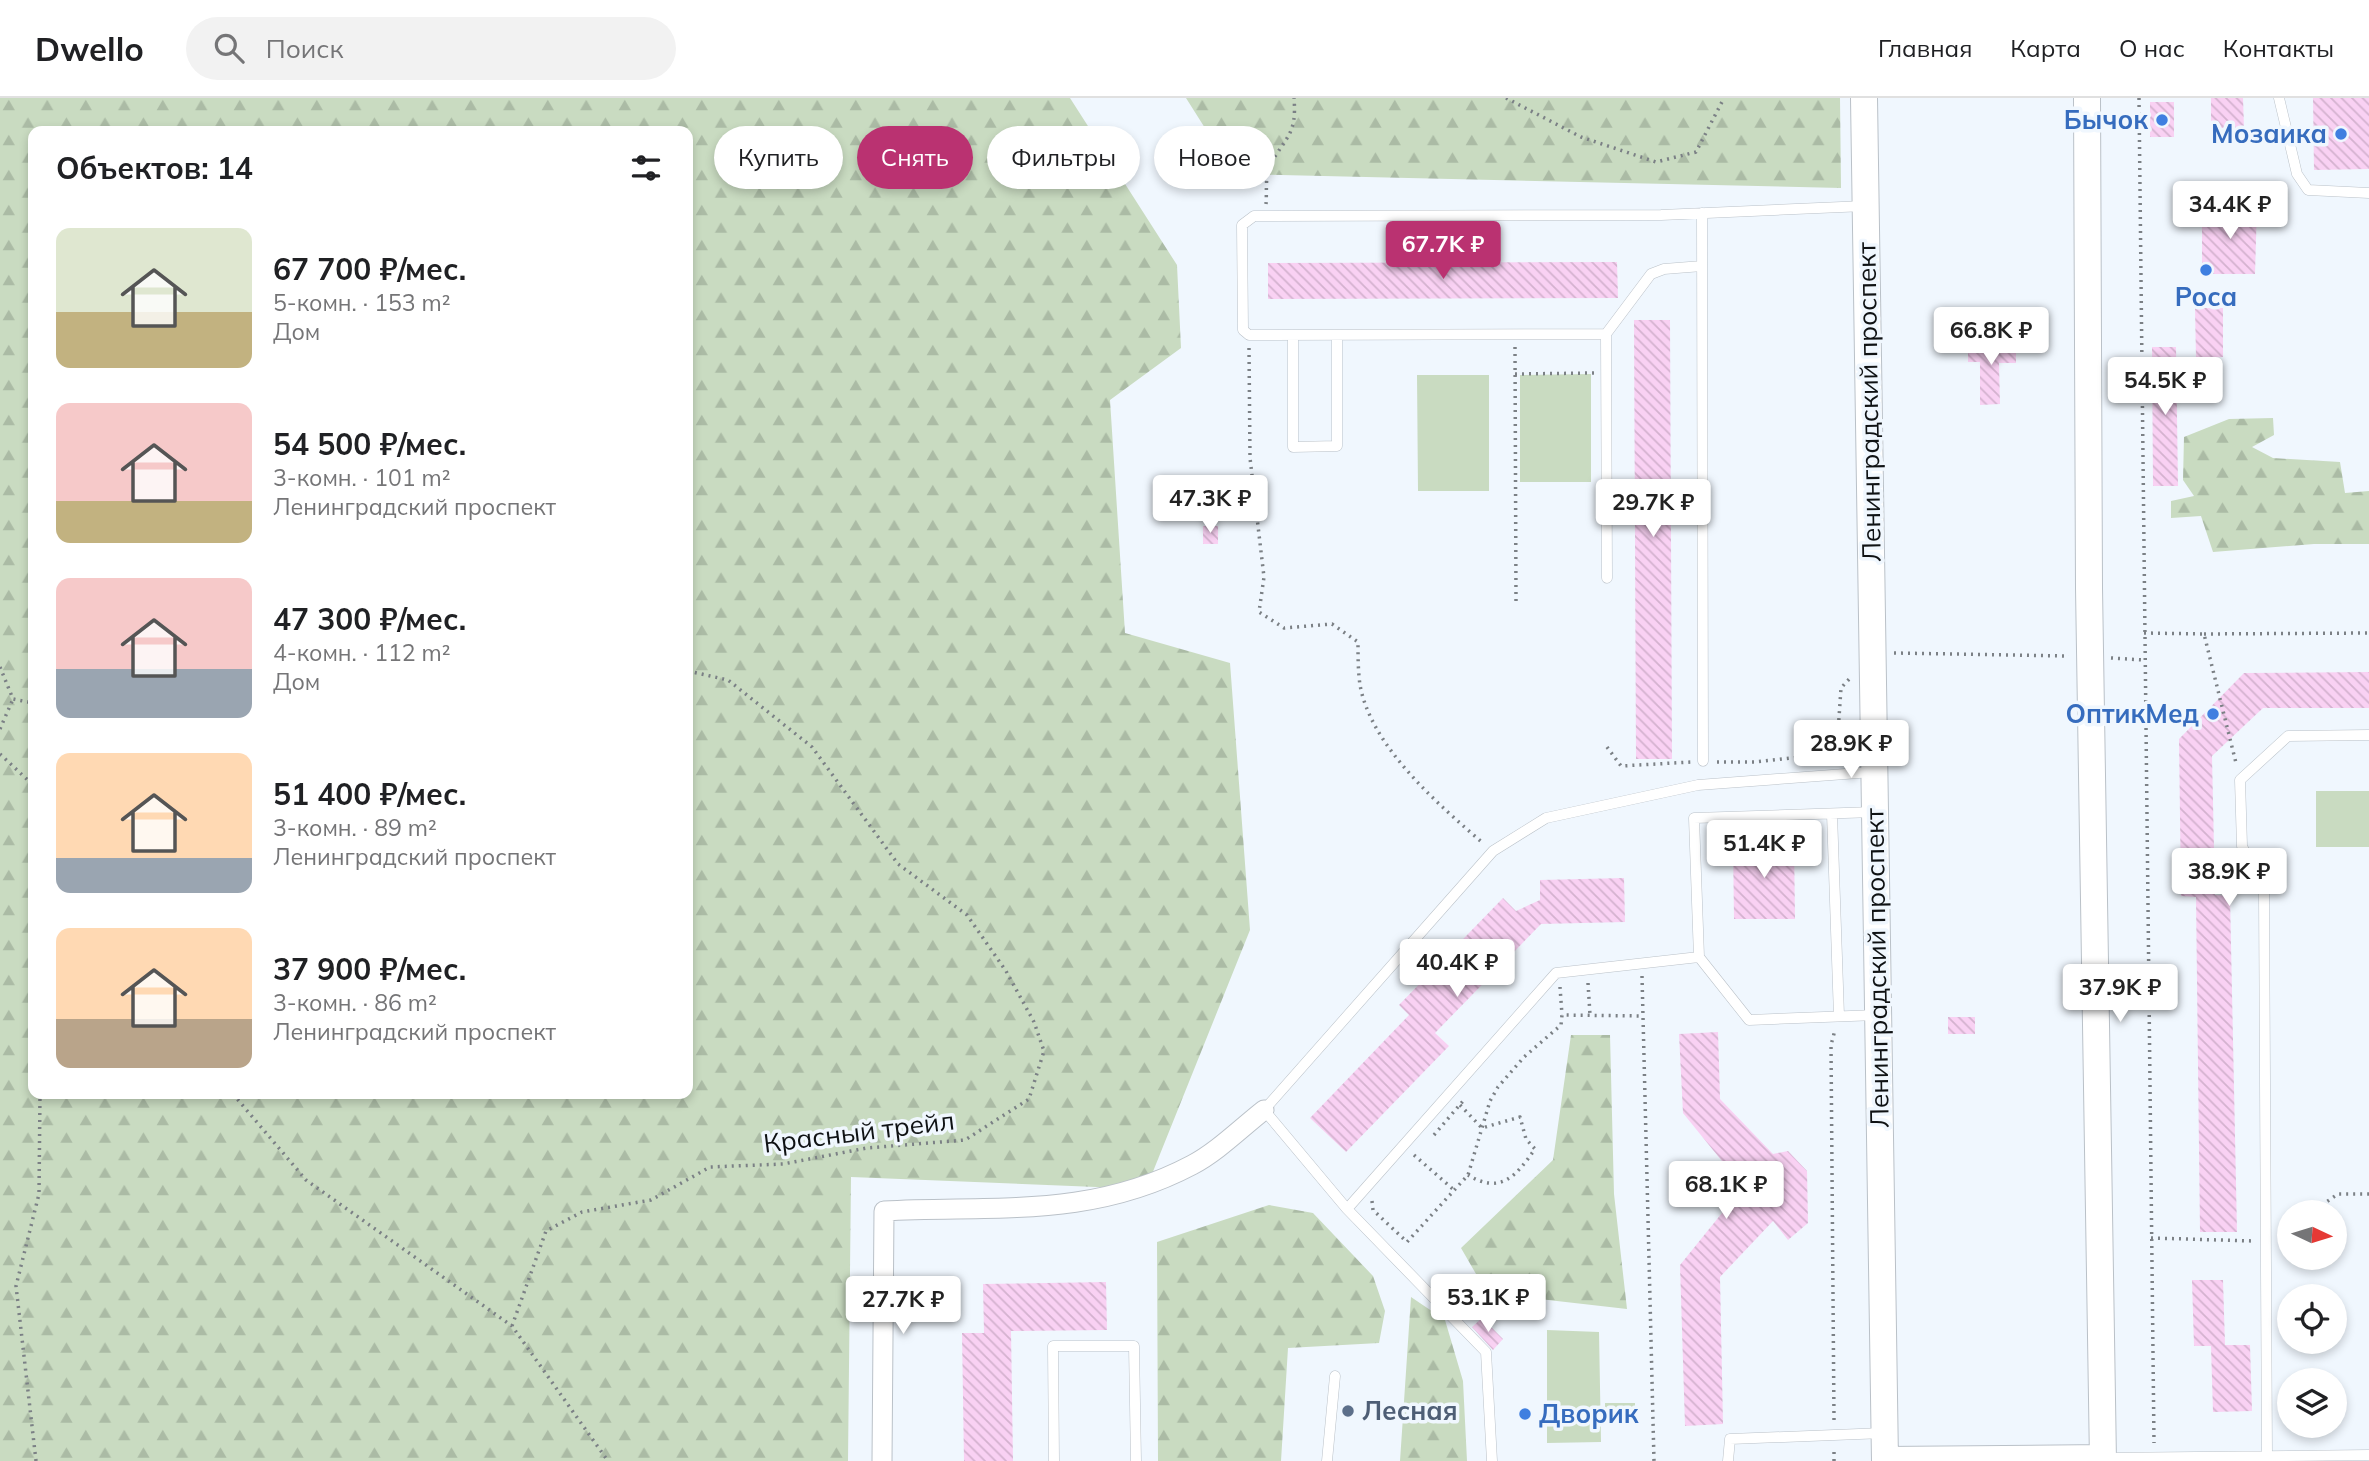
<!DOCTYPE html>
<html lang="ru">
<head>
<meta charset="utf-8">
<style>
  body { margin:0; font-family:Mulish,sans-serif; background:#f2f2f2; color:#202124; height:100vh; display:flex; flex-direction:column; font-size:26px; white-space:nowrap }
  * { box-sizing:border-box; margin:0 }
  p { font-size:23px; color:#757577 }
  .icon { flex:none; width:38px; height:38px; fill:none; stroke:currentColor; stroke-width:2; stroke-linecap:round; stroke-linejoin:round }
  .map { position:relative; flex:1; overflow:hidden }
  .details { position:absolute; left:28px; top:28px; width:665px; height:973px; display:flex; flex-direction:column; background:#fff; border-radius:14px; box-shadow:0 4px 10px #0003 }
  .details>* { flex:none }
  .banner { position:absolute; left:714px; top:28px; width:665px; height:63px; display:flex; gap:14px }
  .needle { width:46px; rotate:94deg }
  .fabs { position:absolute; left:2277px; top:1102px; display:grid; gap:14px }
  .fabs a { display:grid; place-items:center; width:70px; height:70px; border-radius:50%; background:#fff; box-shadow:0 4px 10px #0003; font-size:35px }
  .price { position:absolute; translate:-50% -60px; padding:0 16px; border-radius:7px; background:#fff; color:#222; font-size:23px; line-height:46px; filter:drop-shadow(0 2px 4px #0008) }
  .price::after { content:''; position:absolute; left:50%; top:42px; width:21px; height:16px; margin-left:-10px; background:inherit; clip-path:polygon(0 0,100% 0,50% 100%) }
  .price.on { background:#ba3271; color:#fff }
  ul { padding:0; list-style:none }
  li { display:flex; align-items:center; gap:21px; height:175px; padding:0 28px }
  li span { display:grid; place-items:center; flex:none; width:196px; height:140px; border-radius:14px; color:#555 }
  li>.icon { margin-inline-start:auto }
  span .icon { width:84px; height:84px; fill:#fffc; stroke-width:1 }
  li b { font-size:30px }
  h2 { display:flex; justify-content:space-between; align-items:center; height:84px; padding:0 28px; font-size:30px }
  .tag { padding:0 24px; border-radius:32px; background:#fff; box-shadow:0 4px 10px #0003; font-size:24px; line-height:63px }
  .tag.on { background:#ba3271; color:#fff }
  header { display:flex; align-items:center; gap:42px; box-sizing:border-box; height:98px; padding:0 35px; background:#fff; border-bottom:2px solid #e0e0e0 }
  header strong { font-size:33px }
  nav { display:flex; gap:38px; margin-inline-start:auto; font-size:24px }
  .search { width:490px; height:63px; background:#f2f2f2; display:flex; align-items:center; gap:18px; box-sizing:border-box; padding:0 24px; border-radius:38px; color:#757577; font-size:26px }
  .map>svg:first-child { display:block }
</style>
</head>
<body>
<header>
<strong>Dwello</strong>
<div class="search"><svg class="icon" aria-label="search" viewBox="0 0 24 24"><circle cx="10" cy="10" r="6"/><path d="M15 15l6 6"/></svg>Поиск</div>
<nav><a>Главная</a><a>Карта</a><a>О нас</a><a>Контакты</a></nav>
</header>
<div class="map">
<svg width="2369" height="1363" viewBox="0 0 2369 1363">
  <defs>
    <pattern id="forest-firs" width="22" height="20" patternUnits="userSpaceOnUse" patternTransform="scale(1.75)"><rect width="22" height="20" fill="#c9dbc1"/><path d="M5 1l3.5 6h-7zM16 11l3.5 6h-7z" fill="#abbba5"/></pattern>
    <pattern id="building-back-hatch" width="6" height="6" patternUnits="userSpaceOnUse" patternTransform="scale(1.75)"><rect width="6" height="6" fill="#f9d1f3"/><path d="M-1 5l2 2M0 0l6 6M5-1l2 2" fill="none" stroke="#d4b2cf"/></pattern>
  </defs>
  <rect width="100%" height="100%" fill="#f0f7fe"/>
  <path fill="#c9dbc1" d="M1591,276V384H1520V277Z
    M1417,277H1489V393H1418Z
    M2316,693H2369V749H2316Z
    M1547,1232L1599,1234L1601,1344L1547,1345Z
    M1605,1305H1635V1326H1605Z"/>
  <path fill="url(#forest-firs)" fill-rule="evenodd" d="M0,0H1070L1177,167L1181,250L1110,302L1125,535L1230,565L1250,832L1146,1091L851,1079L848,1363H0ZM33,33H688V996H33Z
    M1186,0H1840L1841,90L1234,76Z
    M2273,320L2274,337L2252,349L2273,360L2340,364L2345,395L2369,393V446H2314L2213,454L2201,418L2171,420V403L2194,398L2183,382L2184,339L2229,321Z
    M1571,937H1610L1614,1096L1627,1211L1487,1195L1461,1150L1553,1062Z
    M1269,1107L1313,1115L1373,1178L1385,1213L1379,1245L1288,1250L1281,1363H1158L1157,1144Z
    M1411,1199L1445,1222L1463,1283L1467,1363H1400Z"/>
  <path fill="url(#building-back-hatch)" d="M2211,0H2243L2244,30H2211Z
    M2313,0H2369V71L2314,72Z
    M2150,4H2174V39H2150Z
    M2215,108H2257L2255,176H2202V116H2215Z
    M1617,164L1618,200L1268,201V165Z
    M2195,210H2223V259L2196,260Z
    M1634,222H1670L1672,661H1636Z
    M1968,245H2016V265H1999L2000,306L1980,307V264H1968Z
    M2152,249H2176L2178,388H2153Z
    M1203,428H1218V446H1203Z
    M2369,574V610H2263L2212,658L2215,797L2230,798L2237,1134H2200L2196,799L2181,798L2179,641L2244,575Z
    M1794,743L1795,821H1734L1733,744Z
    M1624,780L1625,824L1541,826L1435,935L1449,948L1346,1054L1310,1020L1409,917L1399,907L1503,800L1516,813L1540,802V782Z
    M1948,919H1975V936H1948Z
    M1718,934L1720,1001L1773,1056L1788,1053L1807,1073L1808,1125L1788,1142L1773,1123L1720,1179L1723,1326L1685,1328L1680,1167L1743,1089L1683,1015L1679,936Z
    M2192,1182H2223L2225,1247H2250L2252,1313L2213,1314L2211,1248H2194Z
    M1106,1184L1107,1232L1011,1233L1013,1363H964L962,1235H984L983,1186Z
    M1482,1220L1503,1241L1493,1252L1472,1229Z"/>
  <g fill="none" stroke-linecap="round" stroke-linejoin="round">
    <defs>
      <path id="lane" d="M2279,0L2297,76L2308,92L2369,95
        M1702,115L1703,663
        M1606,236L1249,237L1243,232L1242,127L1254,118L1661,117L1865,108
        M1293,237V349L1337,348V237
        M1607,480L1606,236L1651,176L1664,171L1702,168
        M1832,716L1839,918
        M1699,859L1694,720L1874,714
        M1347,1111L1264,1012L1493,753L1546,720L1698,687L1872,674
        M2104,1360L2369,1357
        M2267,1360L2264,795L2242,748L2240,682L2288,638L2369,637
        M1054,1363L1053,1248H1134L1136,1363
        M1327,1363L1335,1278
        M1492,1363L1486,1254L1347,1111L1556,875L1699,859L1749,922L1877,917
        M1728,1363L1730,1341L1884,1335"/>
      <path id="street" d="M882,1363L884,1113C994,1107 1090,1121 1192,1067C1217,1054 1241,1030 1264,1012"/>
      <path id="secondary" d="M1864,0L1885,1363
        M2087,0L2089,490L2103,1363
        M1885,1362L2103,1360"/>
    </defs>
    <use href="#lane" stroke="#bac1c8" stroke-width="11"/>
    <use href="#street" stroke="#bac1c8" stroke-width="21"/>
    <use href="#secondary" stroke="#bac1c8" stroke-width="28"/>
    <path stroke="#7b8085" stroke-width="3.5" stroke-dasharray="2 5" stroke-linecap="butt" d="M1506,0L1581,39L1656,64L1696,54L1724,0
      M2139,0L2154,1345
      M1266,106C1267,94 1265,76 1270,67C1286,38 1297,37 1294,0
      M1515,249L1516,503
      M1249,250L1250,360L1264,479L1259,514L1284,530L1332,526L1358,544C1358,558 1358,573 1360,587C1371,649 1439,707 1484,746
      M1515,276L1594,275
      M2144,535L2204,536L2236,665
      M2204,536L2369,535
      M1894,555L2069,558
      M2111,560L2144,562
      M0,569L13,601L33,605
      M0,631L13,601
      M1607,649L1621,668L1691,664
      M0,656L33,687
      M1717,664H1754L1836,655
      M1836,664L1841,590L1852,578
      M1642,878L1654,1363
      M1588,885L1590,917
      M1560,889L1562,917
      M233,996L306,1082L512,1228L608,1363
      M1460,1007L1482,1030L1520,1019L1526,1041L1535,1051C1516,1078 1501,1097 1468,1077
      M1434,1037L1463,1003
      M1414,1057L1454,1092
      M1372,1103L1373,1112L1407,1144L1468,1077L1490,1003L1498,989L1524,959L1561,927L1562,917L1643,918
      M2310,1115L2338,1096H2369
      M2280,1134L2289,1128
      M2151,1140L2254,1143
      M512,1228L546,1133L582,1114L651,1102L710,1069L783,1066L867,1050L965,1042L1029,1001L1044,953L1034,924L1006,873L967,817L898,766L812,649L728,582L688,573
      M1834,1322L1831,947L1835,932
      M36,1363L16,1188L39,1096L40,996
      M1834,1363V1351"/>
    <use href="#lane" stroke="#fff" stroke-width="10"/>
    <use href="#street" stroke="#fff" stroke-width="19"/>
    <use href="#secondary" stroke="#fff" stroke-width="26"/>
  </g>
  <g fill="#3f7fe0" stroke="#f0f7fe" stroke-width="2.5">
    <circle cx="2162" cy="22" r="7"/>
    <circle cx="2341" cy="36" r="7"/>
    <circle cx="2206" cy="172" r="7"/>
    <circle cx="2213" cy="616" r="7"/>
    <circle cx="1525" cy="1316" r="7"/>
  </g>
  <circle fill="#5c6f8a" stroke="#f0f7fe" stroke-width="2.5" cx="1348" cy="1313" r="7"/>
  <g text-anchor="middle" stroke-width="7" stroke-linejoin="round" paint-order="stroke">
    <g font-size="26" font-weight="bold" fill="#366cbe" stroke="#f0f7fe" text-anchor="end">
      <text x="2148" y="31">Бычок</text>
      <text x="2327" y="45">Мозаика</text>
      <text x="2206" y="208" text-anchor="middle">Роса</text>
      <text x="2199" y="625">ОптикМед</text>
      <text x="1539" y="1325" text-anchor="start">Дворик</text>
    </g>
    <g font-size="26" fill="#0f1214" stroke="#f0f7fe">
      <text transform="translate(1869 304) rotate(-91)" y="9">Ленинградский проспект</text>
      <text transform="translate(1877 870) rotate(-91)" y="9">Ленинградский проспект</text>
      <text transform="translate(859 1034) rotate(-7)" y="9">Красный трейл</text>
    </g>
    <g font-size="26" font-weight="bold" fill="#4e5e75" stroke="#f0f7fe" text-anchor="start">
      <text x="1362" y="1322">Лесная</text>
    </g>
  </g>
</svg>
<div class="fabs">
<a><svg class="needle" viewBox="-14 -14 28 28"><path d="M0-13l5 13h-10z" fill="#e53935"/><path d="M0 13l5-13h-10z" fill="#757577"/></svg></a>
<a><svg class="icon" aria-label="locate" viewBox="0 0 24 24"><circle cx="12" cy="12" r="6"/><path d="M12 2v4M12 18v4M2 12h4M18 12h4"/></svg></a>
<a><svg class="icon" aria-label="layers" viewBox="0 0 24 24"><path d="M12 4l9 5-9 5-9-5zM3 14l9 5 9-5"/></svg></a>
</div>
<b class="price" style="left:2230px;top:143px">34.4K ₽</b>
<b class="price on" style="left:1443px;top:183px">67.7K ₽</b>
<b class="price" style="left:1991px;top:269px">66.8K ₽</b>
<b class="price" style="left:2165px;top:319px">54.5K ₽</b>
<b class="price" style="left:1210px;top:437px">47.3K ₽</b>
<b class="price" style="left:1653px;top:441px">29.7K ₽</b>
<b class="price" style="left:1851px;top:682px">28.9K ₽</b>
<b class="price" style="left:1764px;top:782px">51.4K ₽</b>
<b class="price" style="left:2229px;top:810px">38.9K ₽</b>
<b class="price" style="left:1457px;top:901px">40.4K ₽</b>
<b class="price" style="left:2120px;top:926px">37.9K ₽</b>
<b class="price" style="left:1726px;top:1123px">68.1K ₽</b>
<b class="price" style="left:1488px;top:1236px">53.1K ₽</b>
<b class="price" style="left:903px;top:1238px">27.7K ₽</b>
<div class="banner">
<a class="tag">Купить</a>
<a class="tag on">Снять</a>
<a class="tag">Фильтры</a>
<a class="tag">Новое</a>
</div>
<section class="details">
<h2>Объектов: 14<svg class="icon" aria-label="filters" viewBox="0 0 24 24"><path d="M4 7h16M4 17h16"/><circle cx="9" cy="7" r="2"/><circle cx="15" cy="17" r="2"/></svg></h2>
<ul>
<li><span style="background:linear-gradient(#dfe7d0 60%,#c2b280 0)"><svg class="icon" aria-label="home" viewBox="0 0 24 24"><path d="M3 11l9-7 9 7M6 9v11h12V9"/></svg></span><div><b>67 700 ₽/мес.</b><p>5-комн. · 153 m²</p><p>Дом</p></div></li>
<li><span style="background:linear-gradient(#f6c9c9 70%,#c2b280 0)"><svg class="icon" aria-label="home" viewBox="0 0 24 24"><path d="M3 11l9-7 9 7M6 9v11h12V9"/></svg></span><div><b>54 500 ₽/мес.</b><p>3-комн. · 101 m²</p><p>Ленинградский проспект</p></div></li>
<li><span style="background:linear-gradient(#f6c9c9 65%,#9aa5b1 0)"><svg class="icon" aria-label="home" viewBox="0 0 24 24"><path d="M3 11l9-7 9 7M6 9v11h12V9"/></svg></span><div><b>47 300 ₽/мес.</b><p>4-комн. · 112 m²</p><p>Дом</p></div></li>
<li><span style="background:linear-gradient(#ffd9b3 75%,#9aa5b1 0)"><svg class="icon" aria-label="home" viewBox="0 0 24 24"><path d="M3 11l9-7 9 7M6 9v11h12V9"/></svg></span><div><b>51 400 ₽/мес.</b><p>3-комн. · 89 m²</p><p>Ленинградский проспект</p></div></li>
<li><span style="background:linear-gradient(#ffd9b3 65%,#b9a48a 0)"><svg class="icon" aria-label="home" viewBox="0 0 24 24"><path d="M3 11l9-7 9 7M6 9v11h12V9"/></svg></span><div><b>37 900 ₽/мес.</b><p>3-комн. · 86 m²</p><p>Ленинградский проспект</p></div></li>
</ul>
</section>
</div>
</body>
</html>
